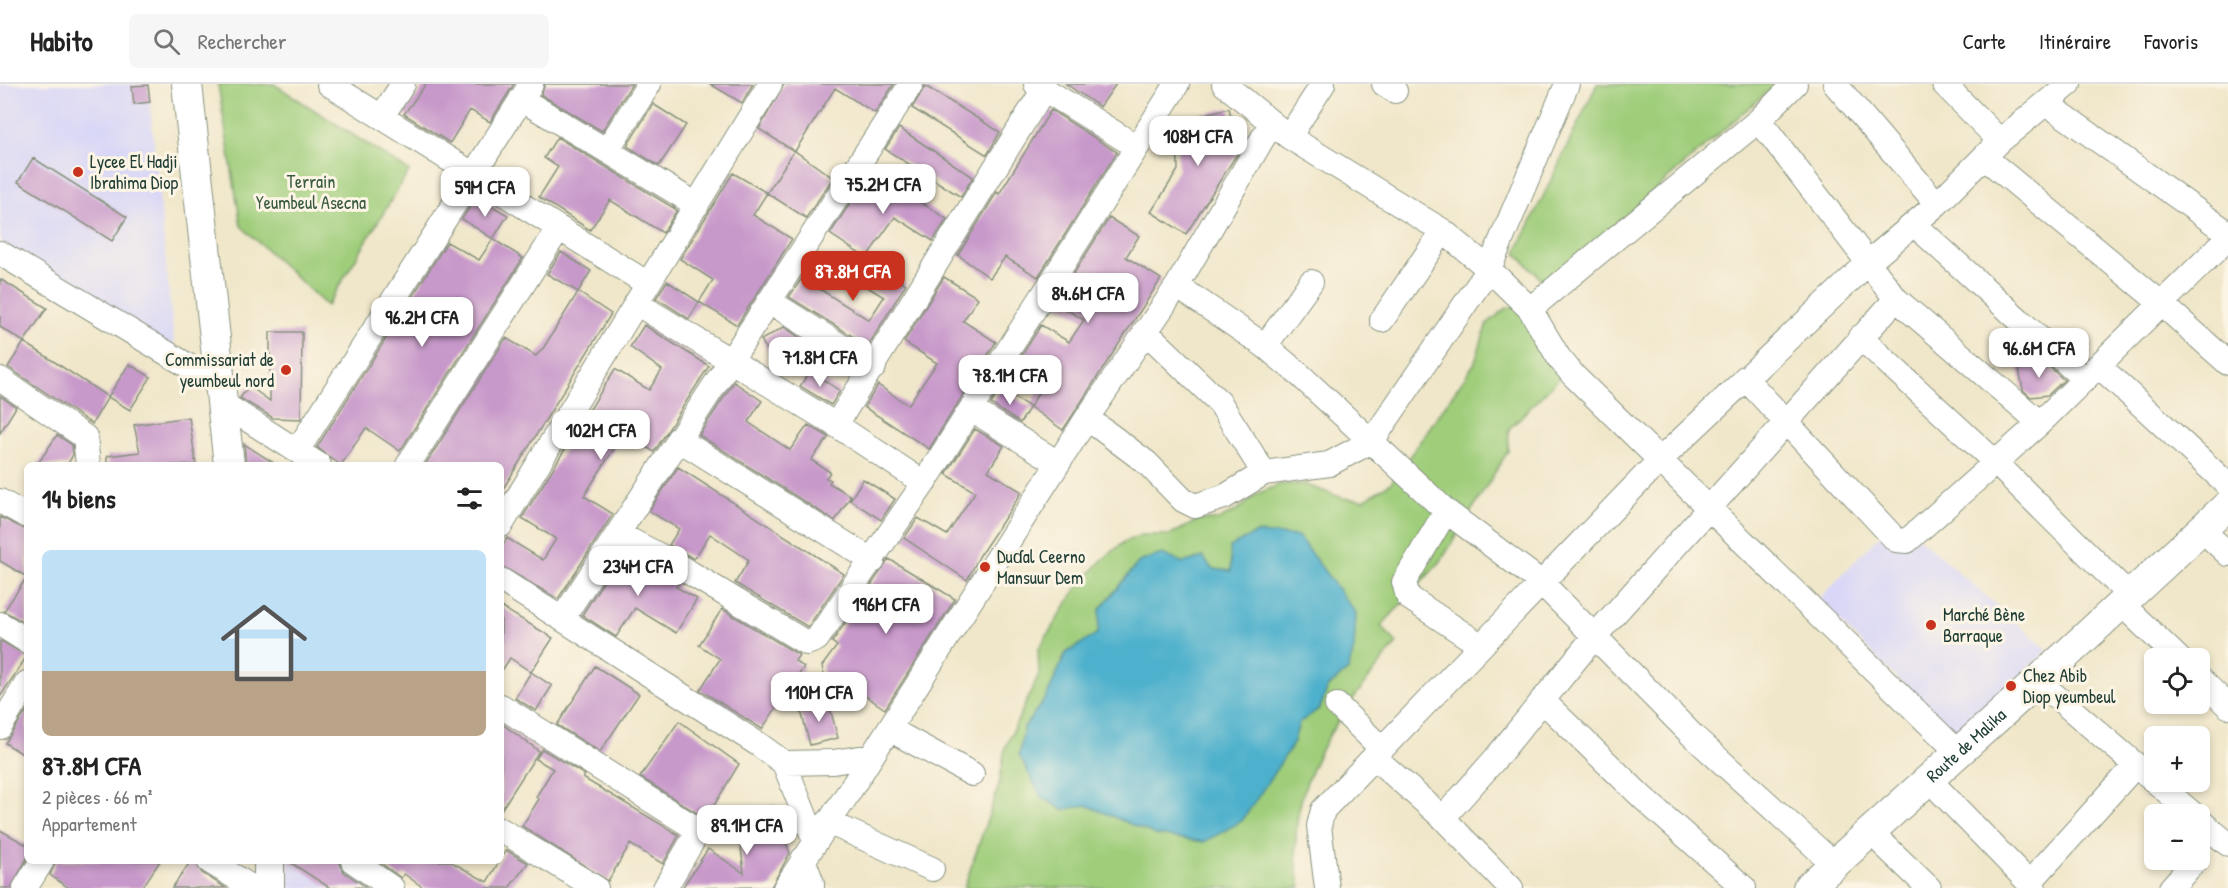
<!DOCTYPE html>
<html lang="fr">
<head>
<meta charset="utf-8">
<style>
  body { margin:0; font-family:"Patrick Hand",sans-serif; background:#f6f6f6; color:#222; height:100vh; display:flex; flex-direction:column; font-size:22px; white-space:nowrap }
  * { box-sizing:border-box; margin:0 }
  p { font-size:20px; color:#767676 }
  .icon { flex:none; width:33px; height:33px; fill:none; stroke:currentColor; stroke-width:2; stroke-linecap:round; stroke-linejoin:round }
  .map { position:relative; flex:1; overflow:hidden }
  .drawer { position:absolute; left:24px; top:378px; width:480px; height:402px; display:flex; flex-direction:column; background:#fff; border-radius:9px; box-shadow:0 3px 9px #0003 }
  .drawer>* { flex:none }
  .controls { position:absolute; left:2144px; top:564px; display:grid; gap:12px }
  .controls a { display:grid; place-items:center; width:66px; height:66px; border-radius:9px; background:#fff; box-shadow:0 3px 9px #0003; font-size:30px }
  .price { position:absolute; translate:-50% -51px; padding:0 14px; border-radius:12px; background:#fff; color:#222; font-size:20px; line-height:39px; filter:drop-shadow(0 2px 3px #0008) }
  .price::after { content:''; position:absolute; left:50%; top:36px; width:18px; height:14px; margin-left:-9px; background:inherit; clip-path:polygon(0 0,100% 0,50% 100%) }
  .price.current { background:#c8321e; color:#fff }
  ul { padding:0; list-style:none }
  li { display:grid; align-content:center; gap:12px; height:318px; padding:0 18px }
  li+li { border-top:2px solid #e0e0e0 }
  li span { display:grid; place-items:center; height:186px; border-radius:9px; color:#555 }
  li>.icon { margin-inline-start:auto }
  span .icon { width:108px; height:108px; fill:#fffc; stroke-width:1 }
  li b { font-size:26px }
  h2 { display:flex; justify-content:space-between; align-items:center; height:72px; padding:0 18px; font-size:26px }
  header { display:flex; align-items:center; gap:36px; box-sizing:border-box; height:84px; padding:0 30px; background:#fff; border-bottom:2px solid #e0e0e0 }
  header strong { font-size:28px }
  nav { display:flex; gap:33px; margin-inline-start:auto; font-size:21px }
  .search { width:420px; height:54px; background:#f6f6f6; display:flex; align-items:center; gap:15px; box-sizing:border-box; padding:0 21px; border-radius:9px; color:#767676; font-size:22px }
  .map>svg:first-child { display:block }
</style>
</head>
<body>
<header>
<strong>Habito</strong>
<div class="search"><svg class="icon" aria-label="search" viewBox="0 0 24 24"><circle cx="10" cy="10" r="6"/><path d="M15 15l6 6"/></svg>Rechercher</div>
<nav><a>Carte</a><a>Itinéraire</a><a>Favoris</a></nav>
</header>
<div class="map">
<svg width="2228" height="804" viewBox="0 0 2228 804">
  <rect width="100%" height="100%" fill="#fcf5e5"/>
  <filter id="ink" filterUnits="userSpaceOnUse"><feTurbulence type="fractalNoise" baseFrequency=".0167" numOctaves="2"/><feDisplacementMap in="SourceGraphic" scale="12" xChannelSelector="R" yChannelSelector="G"/><feConvolveMatrix kernelMatrix="1 2 1 2 8 2 1 2 1" color-interpolation-filters="sRGB"/></filter>
  <filter id="wash" filterUnits="userSpaceOnUse"><feTurbulence type="fractalNoise" baseFrequency=".008" numOctaves="4" result="noise"/><feDisplacementMap in="SourceGraphic" scale="24" xChannelSelector="R" yChannelSelector="G"/><feGaussianBlur stdDeviation="1.35" result="paint"/><feColorMatrix in="noise" values="0 0 0 0 0 0 0 0 0 0 0 0 0 0 0 0 0 1.4 0 .05"/><feComposite in="paint" operator="in"/></filter>
  <g filter="url(#wash)">
    <rect width="100%" height="100%" fill="#f0e7ca"/>
    <path fill="#d9d7f7" d="M0,0H148L175,269L0,158Z
      M1882,449L1919,454L2048,566L1954,652L1818,516Z
      M287,777H336L378,804H289Z"/>
    <path fill="#9fcd7a" stroke="#5f8557" stroke-width="1.5" fill-rule="evenodd" d="M218,0H274L409,87L327,222L241,142Z
      M1597,0H1776L1551,197L1540,194L1516,169Z
      M1521,220L1563,290L1509,345L1508,367L1441,477L1381,542L1397,559C1340,630 1276,706 1301,804H964L999,701L1005,664L1039,590L1038,566L1076,505L1101,477L1124,458L1141,451H1170L1199,436H1218L1236,427L1259,409L1281,400H1304L1343,414L1364,416L1391,399L1474,280L1487,240L1505,225ZM1162,470L1183,479L1203,473L1212,485L1231,487L1348,586L1327,604L1320,624L1299,639L1293,660L1156,751L1086,721L1024,643L1047,612L1066,569L1098,549L1100,525L1139,478Z"/>
    <path fill="#4db0cc" stroke="#367680" stroke-width="1.5" d="M1256,449L1298,452L1356,529L1354,565L1348,586L1328,603L1320,624L1299,639L1293,660L1242,737L1204,758L1156,751L1086,721L1063,726L1041,713L1019,671L1024,643L1047,612L1066,569L1098,549L1100,525L1139,478L1162,470L1183,479L1203,473L1212,485L1231,487L1230,463Z"/>
    <g id="blocks">
      <path fill="#c798ca" d="M426,0H514L490,38L470,26L450,59L404,30Z
        M545,0H632L602,47L541,11Z
        M710,0H753L742,19Z
        M784,0H894L875,29L835,4L795,67L833,94L806,134L767,109L794,67L759,45Z
        M1066,0H1116L1100,23Z
        M148,1L150,18L134,20L132,2Z
        M925,2L1000,48L987,71L912,24Z
        M653,20L686,41L659,82L627,62Z
        M1229,24L1239,67L1186,150L1151,128L1178,86L1177,37Z
        M1051,26L1117,68L1038,193L1005,173L990,194L958,171L997,108L999,110Z
        M899,44L973,93L961,113L885,65Z
        M557,53L677,126L663,149L610,116L590,146L539,113L558,83L544,74Z
        M33,74L127,133L112,157L18,98Z
        M871,87L947,135L933,157L895,133L866,174L830,150Z
        M733,89L767,109L753,131L792,155L737,241L699,218L713,196L680,175Z
        M476,113L508,131L493,155L462,135Z
        M1109,134L1139,152L1126,173L1161,195L1063,346L1030,323L1043,301L1015,282L1041,241L1069,258L1084,236L1055,219Z
        M493,155L523,174L400,367L366,344L341,381L332,375L317,363L447,158L479,176Z
        M561,168L591,187L578,208L547,190Z
        M866,174L906,200L868,262L789,213L802,194L869,236L884,213L854,195Z
        M944,193L978,214L963,237L996,258L929,365L864,323L878,301L908,321L937,279L904,258Z
        M0,195L47,224L24,258L0,243Z
        M667,197L699,218L689,235L656,214Z
        M578,208L611,230L501,408V381H425L506,254L536,272L544,263Z
        M644,241L709,282L654,368L624,349L584,412L613,430L558,515L501,482V464L507,454L543,476L556,455L522,434L615,285L649,306L662,286L630,263Z
        M784,243L798,252L801,258L772,275L761,256Z
        M270,248H302L301,335L273,334L240,314L249,302L270,317Z
        M24,258L108,313L129,280L151,293L130,326L108,313L92,340L8,283Z
        M2042,276L2064,296L2048,311L2031,313L2023,306L2018,280Z
        M810,287L840,307L831,321L800,302Z
        M734,298L762,317L748,338L790,366L808,341L829,353L811,376L830,388L826,394L831,396L829,399L851,412L835,437L699,351Z
        M1000,305L1030,323L1020,339L991,320Z
        M0,312L16,323L0,349Z
        M189,333L196,381H107V372L140,368L134,341Z
        M975,345L1004,362L988,387L1022,408L980,471L967,496L904,454L918,434L947,451L975,408L946,390Z
        M57,351L72,361L73,371L67,381H37Z
        M244,360L277,381H246Z
        M678,383L844,490L808,543L735,499L749,476L710,450L694,475L669,461L679,445L649,427Z
        M863,395L895,415L881,436L850,416Z
        M0,433L27,446V540L4,527L27,493L0,477Z
        M622,468L679,499L676,503L697,515L676,549L635,524L616,553L582,531Z
        M889,475L955,515L885,625L852,603L828,609L822,582L837,562L832,558Z
        M501,523L553,554L531,588L510,574L501,588Z
        M722,525L799,571L795,577L804,583L762,645L700,606L720,575L699,561Z
        M1,557L27,572L0,613V558Z
        M595,582L639,610L600,668L557,641Z
        M531,588L552,602L536,627L515,614Z
        M828,616L838,654L810,661L800,623Z
        M27,626V673L5,659Z
        M679,637L739,680L706,735L640,693Z
        M501,639L539,667L501,726Z
        M542,665L585,691L583,694L679,751L663,780L630,760L608,797L522,742L539,715L536,713L553,685L536,675Z
        M772,722L790,769L771,803L682,804L708,765L744,789L737,730Z
        M0,746L27,761V774L11,804H0Z
        M506,766L528,779L509,804H424L404,790L401,794L378,777H450L487,798Z
        M56,777H160L142,804H69L50,791Z
        M191,777H195L202,789L226,804H172Z
        M288,777H339L344,788L366,803L330,804Z"/>
    </g>
  </g>
  <g filter="url(#ink)">
    <use href="#blocks" fill-opacity="0" stroke="#88927f" stroke-width="1.5"/>
    <g fill="none" stroke-linecap="round" stroke-linejoin="round">
      <defs>
        <path id="minor" d="M329,0L648,200
          M1036,0L1137,63
          M1224,0L1289,53L1443,147L1489,185L1530,225L1559,274L1573,291L1959,669
          M1384,0L1395,7
          M1835,0L1937,120
          M1944,0L2000,57
          M521,15L697,121
          M2046,19L2228,149
          M382,32L403,0
          M1759,36L1896,215L2040,339
          M1289,53L1323,0
          M607,66L649,0
          M1984,73L2162,220L2228,279
          M1915,141L2085,296
          M0,169L220,301
          M1177,202L1265,262L1300,291L1446,427L1542,499L1692,651L1834,780
          M769,217L874,283
          M636,219L836,341L924,399
          M1530,225L1759,36L1795,0
          M1382,236L1443,147
          M1145,247L1220,319L1264,389
          M1860,253L1996,379L2129,511
          M1265,262L1311,198
          M2099,282L2228,401
          M1745,294L1896,456L1907,457L2040,339L2228,154
          M0,295L85,353L88,381
          M222,319L319,381
          M971,325L1058,379
          M1087,334L1147,379L1183,416L1195,422L1224,413L1264,389L1329,380L1372,357L1489,185L1567,0
          M836,341L1044,5
          M678,355L873,477
          M297,367L531,0
          M408,381L559,144
          M0,417L27,432
          M1446,427L1404,498L1408,513L1480,561
          M501,441L770,0
          M618,450L672,478L803,557L807,559L817,555L924,399L1177,0
          M2214,457L2228,470
          M501,496L758,660L784,679L815,757
          M2133,531L2178,574
          M562,535L911,0
          M0,540L27,557
          M2199,594L2228,622
          M2052,609L2193,730
          M1542,616L1643,714L1744,804
          M1337,621L1382,665
          M501,622L695,744L696,751L665,804
          M0,643L27,599
          M889,645L972,690
          M1374,673L1443,734L1511,804
          M784,679L833,678L872,672
          M1941,708L2034,804
          M1443,734L1496,674L1594,553L1896,215
          M2199,736L2228,760
          M828,738L932,785
          M501,746L596,804
          M1882,759L1929,804
          M803,775L812,799V804
          M209,777L253,804
          M353,777L392,804
          M2029,799L2135,682
          M25,804L42,777
          M785,804L845,714L1087,334L1177,202L1271,40
          M1327,804L1319,742L1323,726L1659,377L1868,179L1937,120L2000,57L2069,0
          M2171,804L2196,776"/>
        <g id="major">
          <path d="M187,0L229,381"/>
          <path d="M269,777V804"/>
          <path id="s1" d="M1808,804L2040,595L2228,421"/>
        </g>
      </defs>
      <use href="#minor" stroke="#88927f" stroke-width="26"/>
      <use href="#major" stroke="#88927f" stroke-width="32"/>
      <use href="#minor" stroke="#fff" stroke-width="24"/>
      <use href="#major" stroke="#fff" stroke-width="30"/>
    </g>
  </g>
  <g fill="#c8321e" stroke="#fcf5e5" stroke-width="2">
    <circle cx="78" cy="88" r="6"/>
    <circle cx="286" cy="286" r="6"/>
    <circle cx="985" cy="483" r="6"/>
    <circle cx="1931" cy="541" r="6"/>
    <circle cx="2011" cy="602" r="6"/>
  </g>
  <g text-anchor="middle" stroke-width="6" stroke-linejoin="round" paint-order="stroke">
    <g font-size="18" fill="#1f3d34" stroke="#fcf5e5" text-anchor="start">
      <text x="90" y="84">Lycee El Hadji<tspan x="90" dy="21">Ibrahima Diop</tspan></text>
      <text x="274" y="282" text-anchor="end">Commissariat de<tspan x="274" dy="21">yeumbeul nord</tspan></text>
      <text x="997" y="479">Duɗal Ceerno<tspan x="997" dy="21">Mansuur Dem</tspan></text>
      <text x="1943" y="537">Marché Bène<tspan x="1943" dy="21">Barraque</tspan></text>
      <text x="2023" y="598">Chez Abib<tspan x="2023" dy="21">Diop yeumbeul</tspan></text>
    </g>
    <g font-size="18" fill="#395a42" stroke="#fcf5e5">
      <text x="311" y="104">Terrain<tspan x="311" dy="21">Yeumbeul Asecna</tspan></text>
    </g>
    <g font-size="18" fill="#1f3d34" stroke="#fcf5e5">
      <text dy="6" stroke="none"><textPath href="#s1" startOffset="213">Route de Malika</textPath></text>
    </g>
  </g>
</svg>
<div class="controls">
<a><svg class="icon" aria-label="locate" viewBox="0 0 24 24"><circle cx="12" cy="12" r="6"/><path d="M12 2v4M12 18v4M2 12h4M18 12h4"/></svg></a>
<a>+</a>
<a>−</a>
</div>
<b class="price" style="left:1198px;top:83px">108M CFA</b>
<b class="price" style="left:883px;top:131px">75.2M CFA</b>
<b class="price" style="left:485px;top:134px">59M CFA</b>
<b class="price current" style="left:853px;top:218px">87.8M CFA</b>
<b class="price" style="left:1088px;top:240px">84.6M CFA</b>
<b class="price" style="left:422px;top:264px">96.2M CFA</b>
<b class="price" style="left:2039px;top:295px">96.6M CFA</b>
<b class="price" style="left:820px;top:304px">71.8M CFA</b>
<b class="price" style="left:1010px;top:322px">78.1M CFA</b>
<b class="price" style="left:601px;top:377px">102M CFA</b>
<b class="price" style="left:638px;top:513px">234M CFA</b>
<b class="price" style="left:886px;top:551px">196M CFA</b>
<b class="price" style="left:819px;top:639px">110M CFA</b>
<b class="price" style="left:747px;top:772px">89.1M CFA</b>
<section class="drawer">
<h2>14 biens<svg class="icon" aria-label="filters" viewBox="0 0 24 24"><path d="M4 7h16M4 17h16"/><circle cx="9" cy="7" r="2"/><circle cx="15" cy="17" r="2"/></svg></h2>
<ul>
<li><span style="background:linear-gradient(#bfe0f5 65%,#b9a48a 0)"><svg class="icon" aria-label="home" viewBox="0 0 24 24"><path d="M3 11l9-7 9 7M6 9v11h12V9"/></svg></span><div><b>87.8M CFA</b><p>2 pièces · 66 m²</p><p>Appartement</p></div></li>
</ul>
</section>
</div>
</body>
</html>
